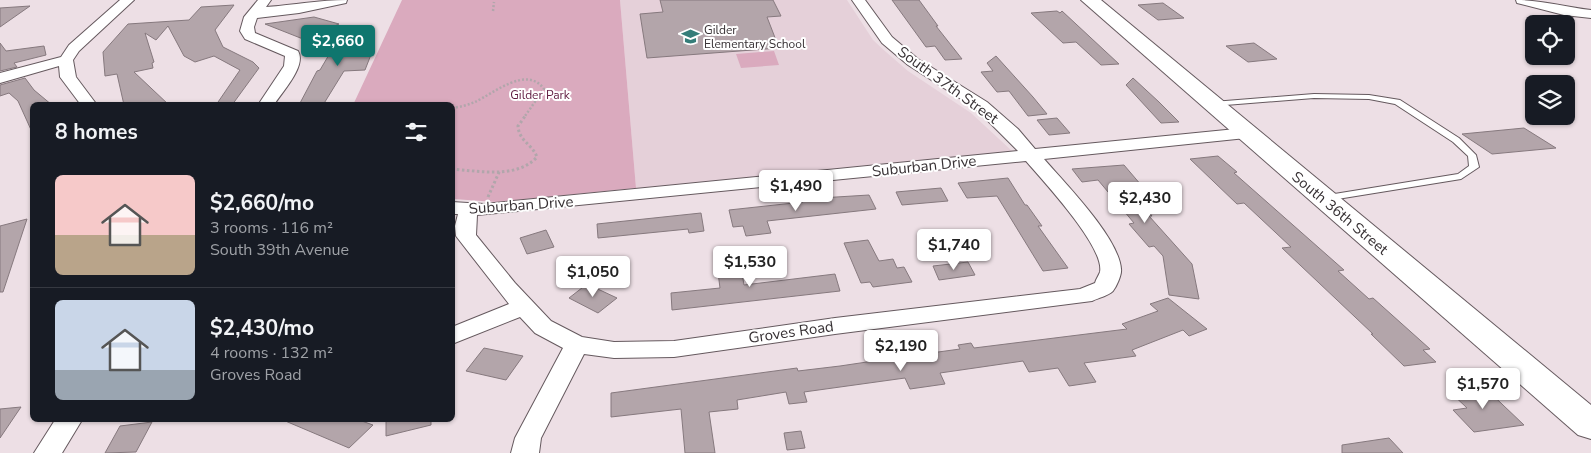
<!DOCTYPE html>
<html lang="en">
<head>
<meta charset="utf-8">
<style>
  body { margin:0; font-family:"Nunito Sans",sans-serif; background:#20242c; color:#f1f3f6; height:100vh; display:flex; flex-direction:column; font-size:19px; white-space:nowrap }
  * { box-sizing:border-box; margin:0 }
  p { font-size:16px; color:#9ea1a6 }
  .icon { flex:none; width:28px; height:28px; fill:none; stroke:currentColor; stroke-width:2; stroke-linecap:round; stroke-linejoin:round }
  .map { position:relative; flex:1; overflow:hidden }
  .panel { position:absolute; left:30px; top:102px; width:425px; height:320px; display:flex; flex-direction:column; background:#171b24; border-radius:8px; box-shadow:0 1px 4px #0004 }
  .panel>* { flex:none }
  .fabs { position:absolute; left:1525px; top:15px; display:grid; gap:10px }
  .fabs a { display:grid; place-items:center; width:50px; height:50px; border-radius:8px; background:#171b24; box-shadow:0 1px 4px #0004; font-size:25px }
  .price { position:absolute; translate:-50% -42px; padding:0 11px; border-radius:5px; background:#fff; color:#222; font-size:16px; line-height:32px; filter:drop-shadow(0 1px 2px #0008) }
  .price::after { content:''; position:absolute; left:50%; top:30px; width:15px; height:11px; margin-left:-8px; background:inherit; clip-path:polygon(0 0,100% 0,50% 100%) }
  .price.current { background:#0f766e; color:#fff }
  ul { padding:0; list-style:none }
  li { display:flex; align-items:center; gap:15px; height:125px; padding:0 25px }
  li+li { border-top:1px solid #363941 }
  li span { display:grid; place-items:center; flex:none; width:140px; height:100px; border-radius:8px; color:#555 }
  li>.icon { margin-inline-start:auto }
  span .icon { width:60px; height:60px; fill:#fffc; stroke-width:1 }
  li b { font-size:21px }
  h2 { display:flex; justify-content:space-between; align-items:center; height:60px; padding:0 25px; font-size:21px }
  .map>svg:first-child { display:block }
</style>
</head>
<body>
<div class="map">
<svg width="1591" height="453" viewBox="0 0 1591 453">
  <rect width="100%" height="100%" fill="#eddfe5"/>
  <path fill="#e5d0d9" d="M620,0H847L873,40L886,52L908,71L971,113L1012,151L636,188Z"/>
  <path fill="#daaabe" d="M402,0H620L636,188L496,202L453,199L452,105H353Z
    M774,51L779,65L741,68L736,54Z"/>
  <path fill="#b3a5aa" stroke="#86797e" d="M660,0H773L781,16L767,17L779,48L647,58L640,14L663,12Z
    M892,0H919L938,26H936L962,59L945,60L935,46L926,47Z
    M1163,3L1184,18L1158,20L1138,5Z
    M234,5L215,30L223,47L253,62L259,68L232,105H216L240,70L214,56L195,62L184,56L168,26L156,40L145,33L154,62L152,63L153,68L134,72L169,105H124L117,74L105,76L103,52L128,24L189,20L201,7Z
    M30,6L0,27V8Z
    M1057,11L1060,13L1062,11L1119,64L1101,65L1076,42L1063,43L1031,13Z
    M314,17L339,24L303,39L265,24Z
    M346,26L364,42H367L372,52L365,70L344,71L323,105H299L317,71L320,70Z
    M0,43L6,51L44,46L46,55L14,63L17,67L0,71Z
    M1254,43L1277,59L1248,62L1226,46Z
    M996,56L1033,97L1047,114L1028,116L1009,91L997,92L981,72L993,71L987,63Z
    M25,78L34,90L52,105H32V132L18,101L9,93L0,96V85Z
    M1133,78L1159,102L1179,122L1161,123L1126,85Z
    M1057,118L1070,133L1049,135L1037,120Z
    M1524,128L1556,148L1492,154L1462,134Z
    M1218,156L1237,172L1234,173L1344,270L1338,271L1369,299L1373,298L1430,349L1423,350L1436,362L1404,366L1371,334H1373L1282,248L1291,247L1244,203L1237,204L1190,159Z
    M1124,165L1153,199H1146L1154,208L1146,209L1152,216H1149L1192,264L1199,299L1169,295L1163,256L1154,246L1149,247L1129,224L1134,223L1098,180L1082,182L1072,169Z
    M1008,178L1025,205H1027L1042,226H1038L1068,268L1043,271L997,196L967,198L958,183Z
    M941,188L948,201L902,205L896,192Z
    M869,195L876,209L767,221L771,233L746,236L743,226L733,227L729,210L803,202L802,200L820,198Z
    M701,213L704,231L689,233L688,229L598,238L597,224Z
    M27,219L3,292H0V226Z
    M546,230L554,247L527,254L520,238Z
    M868,240L879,261L893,259L897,268L904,267L912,282L873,287L870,282L861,283L844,243Z
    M739,255L744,285L835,274L840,291L672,310L671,293L720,288L716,257Z
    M968,262L975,275L939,280L933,266Z
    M587,284L617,298L598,313L569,298Z
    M1168,298L1207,329L1189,336L1183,330L1132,350L1136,356L1084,363L1096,382L1069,386L1058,368L1029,372L1023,361L940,373L945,384L910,389L905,378L804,392L807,402L789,404L786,392L737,400L738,409L709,412L715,453H685L681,409L611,417V393L797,368L798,371L840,366L907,356L906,353L930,349L931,353L960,349L958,345L971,343L974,348L1127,329L1122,324L1158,311L1150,304Z
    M484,348L523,356L506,380L466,371Z
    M1482,385L1524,425L1474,432L1453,410L1467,408L1448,390Z
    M21,407L0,438V409Z
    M283,420H359L373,425L349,448Z
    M386,420H431V425L386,436Z
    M152,422L136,452L105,453L120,426Z
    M801,431L805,448L787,450L784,433Z
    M1389,438L1403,453H1342V445Z"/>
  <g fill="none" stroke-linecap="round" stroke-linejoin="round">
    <defs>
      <path id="service" d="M1314,94L1369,95L1400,100L1459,138L1476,155L1479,167L1461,179L1325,201L1320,198L1322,196L1458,174L1469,166L1468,156L1453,142L1395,104L1369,99L1314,98L1213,106L1209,104L1213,102Z"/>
      <path id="minor" d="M120,0H134L79,51L73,60L76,77L97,105H81L60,77L59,66L0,83V73L61,57L69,45Z
        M258,0H271L266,7C293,5 320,0 347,0L346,3L299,13L257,18L254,27L255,33L298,51C307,66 282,92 274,105H258L284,66L285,56L245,39L240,31L244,17Z
        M852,0H865L892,37L918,59L987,102L1018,129L1035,149L1246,128L1252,129L1255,133L1252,137L1246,138L1044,159C1065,183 1119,238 1121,269C1122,275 1116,287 1113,291C1108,296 1098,298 1092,301L835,334L674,357L614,358L584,354L541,438L539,453H511L515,438L563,348L535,333L520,317L452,344V327L509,304L456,236L455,226L458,214H452V202L484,204L1018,151L975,108L908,65L882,43ZM1026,161C1043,181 1105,247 1100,272C1099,275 1096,279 1095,283L1080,289L835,318L674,341L614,342L582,337L551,321L515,283L476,235L477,215Z
        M1516,0C1541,0 1565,7 1591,10V18L1564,15L1517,3Z
        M55,420H82L62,453H34Z"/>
      <path id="secondary" d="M1081,0H1101L1591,405V439L1578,435Z"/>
    </defs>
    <use href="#service" stroke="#65595e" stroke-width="2"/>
    <use href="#minor" stroke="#65595e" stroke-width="2"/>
    <use href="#secondary" stroke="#65595e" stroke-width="2"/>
    <path stroke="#b1a6ab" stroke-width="2.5" stroke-dasharray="2 2" stroke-linecap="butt" d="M493,11L494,2
      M452,108C460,107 468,105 475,102C494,93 527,65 544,89L525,116"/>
    <path stroke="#b1a6ab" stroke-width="3" stroke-dasharray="2.5 2.5" stroke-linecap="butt" d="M452,169C479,171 517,179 537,157C532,144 519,141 518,126L526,115
      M488,197L500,170"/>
    <use href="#service" fill="#fff" fill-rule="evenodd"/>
    <use href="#minor" fill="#fff" fill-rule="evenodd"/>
    <use href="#secondary" fill="#fff" fill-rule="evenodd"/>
  </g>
  <defs>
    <symbol id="school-bare" viewBox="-9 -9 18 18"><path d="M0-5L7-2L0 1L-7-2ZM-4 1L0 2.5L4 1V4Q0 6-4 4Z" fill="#357d79" stroke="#fff" stroke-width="2.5" paint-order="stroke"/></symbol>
  </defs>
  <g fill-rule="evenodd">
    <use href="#school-bare" x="678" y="24" width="25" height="25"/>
  </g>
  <g text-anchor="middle" stroke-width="4" stroke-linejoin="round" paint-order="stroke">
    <g font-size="12" fill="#373134" stroke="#fff" text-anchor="start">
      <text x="704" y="34">Gilder<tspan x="704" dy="14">Elementary School</tspan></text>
    </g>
    <g font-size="12" fill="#601b40" stroke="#fff">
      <text x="540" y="99">Gilder Park</text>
    </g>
    <g font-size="15" fill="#373134" stroke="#fff">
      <text transform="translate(948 85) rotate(36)" y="5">South 37th Street</text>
      <text transform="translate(924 166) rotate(-6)" y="5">Suburban Drive</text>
      <text transform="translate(521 205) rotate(-4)" y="5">Suburban Drive</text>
      <text transform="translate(1340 213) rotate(40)" y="5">South 36th Street</text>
      <text transform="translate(791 332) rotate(-8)" y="5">Groves Road</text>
    </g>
  </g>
</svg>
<div class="fabs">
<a><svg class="icon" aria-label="locate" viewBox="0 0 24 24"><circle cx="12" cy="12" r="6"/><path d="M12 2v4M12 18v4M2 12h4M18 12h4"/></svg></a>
<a><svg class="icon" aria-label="layers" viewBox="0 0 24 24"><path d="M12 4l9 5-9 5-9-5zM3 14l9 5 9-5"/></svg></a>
</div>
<b class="price current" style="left:338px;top:67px">$2,660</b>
<b class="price" style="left:796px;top:212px">$1,490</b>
<b class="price" style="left:1145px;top:224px">$2,430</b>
<b class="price" style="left:954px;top:271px">$1,740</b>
<b class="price" style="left:750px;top:288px">$1,530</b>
<b class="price" style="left:593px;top:298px">$1,050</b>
<b class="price" style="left:901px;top:372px">$2,190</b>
<b class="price" style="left:1483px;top:410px">$1,570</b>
<section class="panel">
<h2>8 homes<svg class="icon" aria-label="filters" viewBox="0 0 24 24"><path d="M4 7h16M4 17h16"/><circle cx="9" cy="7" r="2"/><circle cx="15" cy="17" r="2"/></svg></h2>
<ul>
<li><span style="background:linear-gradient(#f6c9c9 60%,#b9a48a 0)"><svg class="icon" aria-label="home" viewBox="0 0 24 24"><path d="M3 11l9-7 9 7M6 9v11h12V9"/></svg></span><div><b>$2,660/mo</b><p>3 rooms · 116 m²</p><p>South 39th Avenue</p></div></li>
<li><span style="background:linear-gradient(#c9d6e8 70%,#9aa5b1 0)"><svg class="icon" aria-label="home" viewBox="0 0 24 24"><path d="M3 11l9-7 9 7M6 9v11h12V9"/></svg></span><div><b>$2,430/mo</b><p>4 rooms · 132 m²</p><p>Groves Road</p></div></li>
</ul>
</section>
</div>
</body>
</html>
